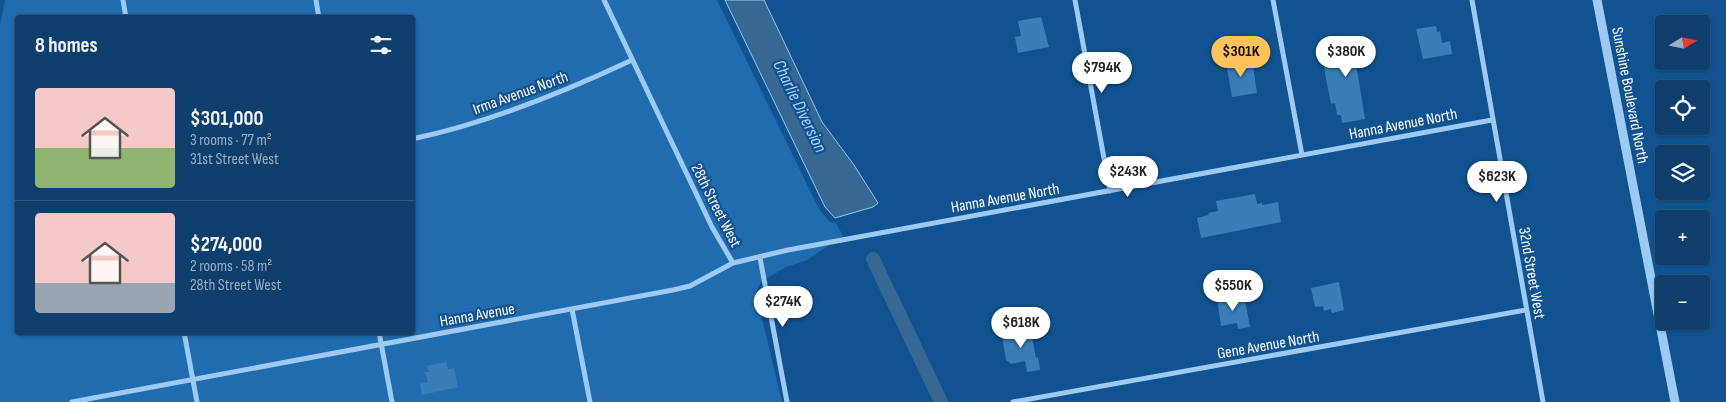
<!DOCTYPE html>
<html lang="en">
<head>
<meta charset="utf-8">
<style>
  body { margin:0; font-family:"Sofia Sans Condensed",sans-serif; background:#164572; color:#f1f3f6; height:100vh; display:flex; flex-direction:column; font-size:19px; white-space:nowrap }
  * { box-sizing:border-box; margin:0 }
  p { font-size:16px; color:#9aaec2 }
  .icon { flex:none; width:28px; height:28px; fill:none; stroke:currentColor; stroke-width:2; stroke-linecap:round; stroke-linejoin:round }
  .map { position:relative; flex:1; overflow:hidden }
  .side { position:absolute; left:15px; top:15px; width:400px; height:320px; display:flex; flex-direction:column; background:#0d3e6c; border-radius:5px; box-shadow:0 1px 4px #0004,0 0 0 1px #2d577f }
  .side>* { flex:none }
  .needle { width:32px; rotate:80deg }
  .controls { position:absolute; left:1655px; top:15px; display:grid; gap:10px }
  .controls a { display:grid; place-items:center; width:55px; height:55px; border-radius:5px; background:#0d3e6c; box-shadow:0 1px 4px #0004,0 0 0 1px #2d577f; font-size:25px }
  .price { position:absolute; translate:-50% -42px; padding:0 11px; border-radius:18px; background:#fff; color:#222; font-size:16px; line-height:32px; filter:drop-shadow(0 1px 2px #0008) }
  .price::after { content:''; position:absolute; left:50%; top:30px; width:15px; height:11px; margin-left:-8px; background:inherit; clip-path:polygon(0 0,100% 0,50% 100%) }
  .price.selected { background:#ffc35e; color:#111 }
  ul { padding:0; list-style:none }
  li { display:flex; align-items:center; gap:15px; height:125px; padding:0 20px }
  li+li { border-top:1px solid #2d577f }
  li span { display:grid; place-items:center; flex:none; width:140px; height:100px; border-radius:5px; color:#555 }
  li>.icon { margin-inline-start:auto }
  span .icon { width:60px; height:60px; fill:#fffc; stroke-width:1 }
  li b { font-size:21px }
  h2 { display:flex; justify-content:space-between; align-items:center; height:60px; padding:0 20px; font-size:21px }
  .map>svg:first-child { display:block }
</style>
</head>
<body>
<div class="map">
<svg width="1726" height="402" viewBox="0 0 1726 402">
  <rect width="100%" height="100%" fill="#115390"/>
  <path fill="#206cae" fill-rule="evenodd" d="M5,0H717L819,209L830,222L836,223L843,236L807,260L786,267L761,282L756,293L782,402H0V25ZM18,18H412V332H18Z"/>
  <path fill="#376793" stroke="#8ec7f6" d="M725,0H764L822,122L854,165L878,203L873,207L835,218L825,207Z"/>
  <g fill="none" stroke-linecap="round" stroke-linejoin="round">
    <path stroke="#376793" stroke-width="14" d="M873,259L941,402"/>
  </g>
  <path fill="#3a7eb9" d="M1041,17L1049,47L1018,53L1015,37L1021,36L1018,21Z
    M1436,26L1437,32L1440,31L1442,43L1450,41L1452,54L1423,59L1416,29Z
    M1365,38L1369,62L1356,64L1365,119L1342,123L1341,115H1337L1335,103L1331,104L1326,79L1324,66L1329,65L1327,53L1330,52L1329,44Z
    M1246,59L1248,67L1253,66L1257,93L1232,97L1226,63Z
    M1255,194L1257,204L1262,203V205L1278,202L1281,222L1201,238L1197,218L1209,215L1208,213L1218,211L1216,201Z
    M1339,282L1344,310L1332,313L1331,309L1324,311L1323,306L1315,307L1311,288Z
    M1234,296L1235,302L1245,300L1250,327L1238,329L1237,323L1221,326L1217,299Z
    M1021,328L1022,333L1031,331L1036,358L1038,357L1040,370L1027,372L1025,361L1011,364L1006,360L1002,336L1010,335V330Z
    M446,362L448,369L454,368L458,387L422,395L420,384L428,382L425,372H429L427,366Z"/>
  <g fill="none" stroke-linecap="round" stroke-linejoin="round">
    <path stroke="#9dcaf2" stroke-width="5" d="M123,0L126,18
      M316,0L319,18
      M604,0L712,227L733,263
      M1075,0L1110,191
      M1273,0L1302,155
      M1472,0L1543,402
      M412,139C488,123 562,93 632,60
      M760,258L787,402
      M572,309L590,402
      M184,332L197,402
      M379,332L392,402
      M72,402L673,290L690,286L733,263L788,250L1492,120
      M1013,402L1526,310"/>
    <path stroke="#9dcaf2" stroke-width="9" d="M1597,0L1675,402"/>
  </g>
  <g text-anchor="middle" stroke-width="4.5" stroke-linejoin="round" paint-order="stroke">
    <g font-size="16" fill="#fff" stroke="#115390">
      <text transform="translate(520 92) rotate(-20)" y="6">Irma Avenue North</text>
      <text transform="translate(1631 95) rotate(79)" y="6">Sunshine Boulevard North</text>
      <text transform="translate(1403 123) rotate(-11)" y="6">Hanna Avenue North</text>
      <text transform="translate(1005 197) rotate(-10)" y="6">Hanna Avenue North</text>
      <text transform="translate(717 205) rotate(63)" y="6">28th Street West</text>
      <text transform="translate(1533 273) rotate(80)" y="6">32nd Street West</text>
      <text transform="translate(477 314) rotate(-10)" y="6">Hanna Avenue</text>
      <text transform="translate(1268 344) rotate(-10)" y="6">Gene Avenue North</text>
    </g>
    <g font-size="18" font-style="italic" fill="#a9d4f9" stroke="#115390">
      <text transform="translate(800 106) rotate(64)" y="6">Charlie Diversion</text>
    </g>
  </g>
</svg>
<div class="controls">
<a><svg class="needle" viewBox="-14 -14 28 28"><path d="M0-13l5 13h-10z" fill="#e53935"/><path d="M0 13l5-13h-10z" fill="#9aaec2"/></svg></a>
<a><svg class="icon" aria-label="locate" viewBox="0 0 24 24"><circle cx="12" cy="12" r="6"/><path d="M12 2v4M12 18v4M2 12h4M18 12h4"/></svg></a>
<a><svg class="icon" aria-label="layers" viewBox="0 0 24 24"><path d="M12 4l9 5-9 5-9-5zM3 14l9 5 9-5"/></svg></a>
<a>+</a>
<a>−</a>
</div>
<b class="price selected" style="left:1241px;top:78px">$301K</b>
<b class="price" style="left:1346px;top:78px">$380K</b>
<b class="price" style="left:1102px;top:94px">$794K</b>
<b class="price" style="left:1128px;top:198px">$243K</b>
<b class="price" style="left:1497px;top:203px">$623K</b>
<b class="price" style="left:1233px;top:312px">$550K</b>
<b class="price" style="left:783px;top:328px">$274K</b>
<b class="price" style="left:1021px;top:349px">$618K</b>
<section class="side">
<h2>8 homes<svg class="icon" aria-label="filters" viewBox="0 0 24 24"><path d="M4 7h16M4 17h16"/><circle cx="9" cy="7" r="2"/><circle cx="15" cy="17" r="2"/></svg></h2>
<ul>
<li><span style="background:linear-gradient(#f6c9c9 60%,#8fb573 0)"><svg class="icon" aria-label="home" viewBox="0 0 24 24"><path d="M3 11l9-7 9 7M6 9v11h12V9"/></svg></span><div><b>$301,000</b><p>3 rooms · 77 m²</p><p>31st Street West</p></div></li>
<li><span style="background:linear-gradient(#f6c9c9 70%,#9aa5b1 0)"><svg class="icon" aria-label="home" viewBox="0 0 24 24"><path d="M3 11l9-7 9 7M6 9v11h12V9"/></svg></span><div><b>$274,000</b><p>2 rooms · 58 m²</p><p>28th Street West</p></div></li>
</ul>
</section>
</div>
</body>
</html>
